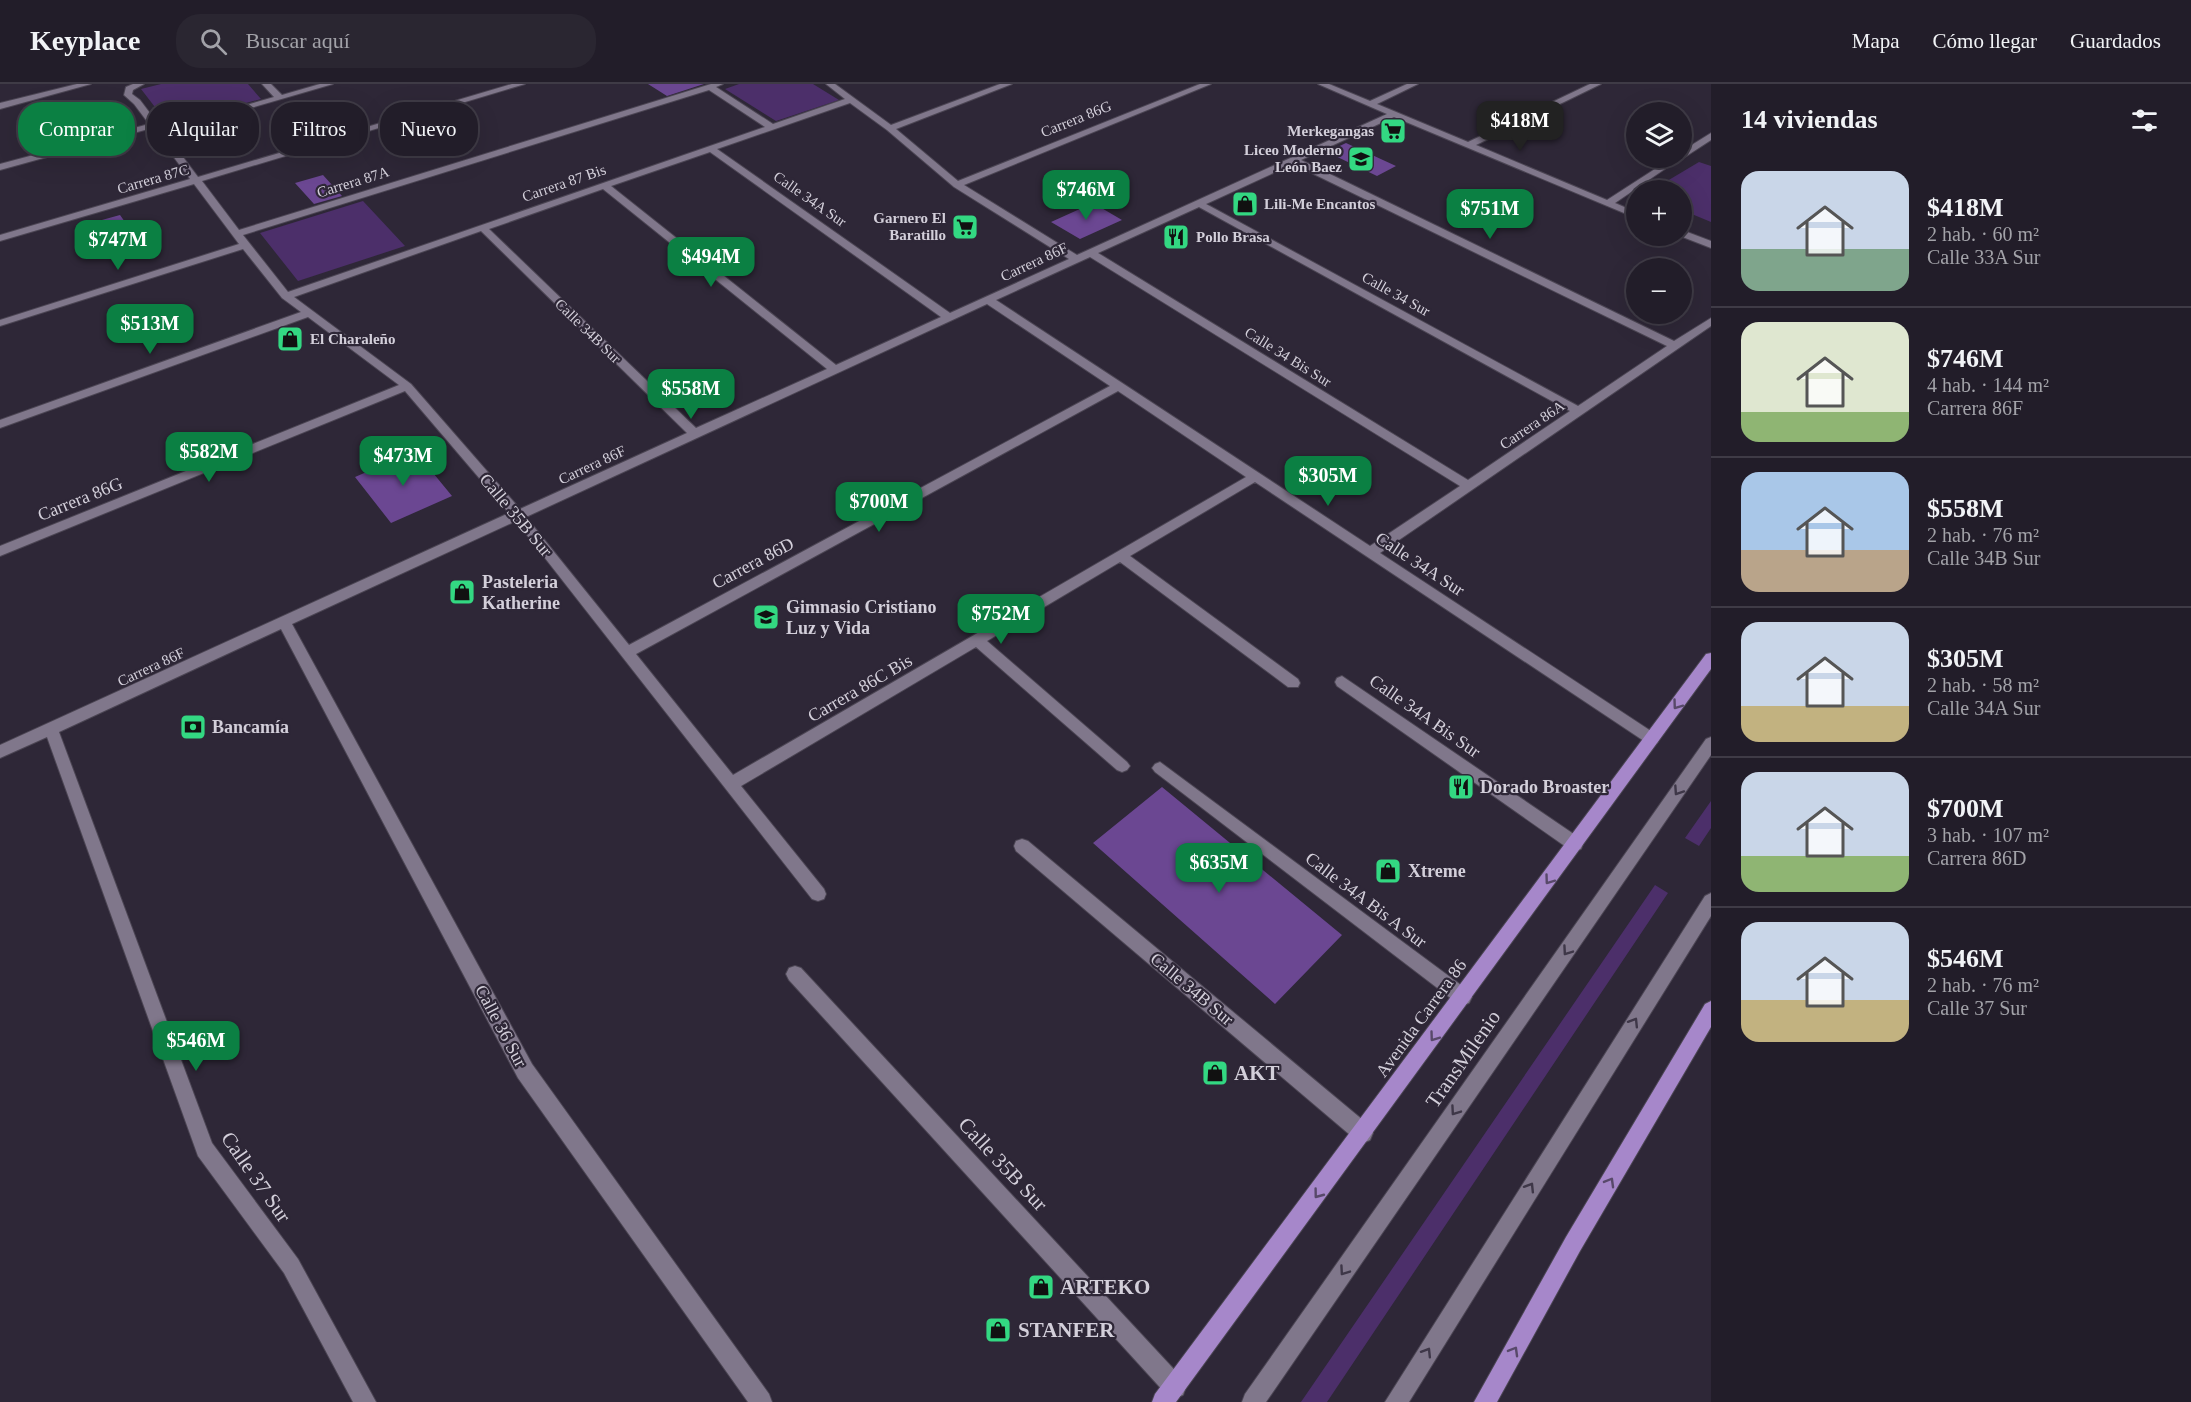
<!DOCTYPE html>
<html lang="es">
<head>
<meta charset="utf-8">
<style>
  body { margin:0; font-family:Georgia,serif; background:#2a2631; color:#f1f3f6; height:100vh; display:flex; flex-direction:column; font-size:22px; white-space:nowrap }
  * { box-sizing:border-box; margin:0 }
  p { font-size:20px; color:#a2a2a8 }
  .icon { flex:none; width:33px; height:33px; fill:none; stroke:currentColor; stroke-width:2; stroke-linecap:round; stroke-linejoin:round }
  .map { position:relative; flex:1; overflow:hidden }
  .sheet { display:flex; flex-direction:column; background:#221d29; width:480px }
  .sheet>* { flex:none }
  .top-card { position:absolute; left:18px; top:18px; width:570px; height:54px; display:flex; gap:12px }
  .controls { position:absolute; left:1626px; top:18px; display:grid; gap:12px }
  .controls a { display:grid; place-items:center; width:66px; height:66px; border-radius:50%; background:#221d29; box-shadow:0 6px 24px #0002,0 0 0 2px #3f3b46; font-size:30px }
  .price { position:absolute; translate:-50% -51px; padding:0 14px; border-radius:12px; background:#0b8043; color:#fff; font-size:20px; line-height:39px; filter:drop-shadow(0 2px 3px #0008) }
  .price::after { content:''; position:absolute; left:50%; top:36px; width:18px; height:14px; margin-left:-9px; background:inherit; clip-path:polygon(0 0,100% 0,50% 100%) }
  .price.on { background:#222; color:#fff }
  ul { padding:0; list-style:none }
  li { display:flex; align-items:center; gap:18px; height:150px; padding:0 30px }
  li+li { border-top:2px solid #3f3b46 }
  li span { display:grid; place-items:center; flex:none; width:168px; height:120px; border-radius:18px; color:#555 }
  li>.icon { margin-inline-start:auto }
  span .icon { width:72px; height:72px; fill:#fffc; stroke-width:1 }
  li b { font-size:26px }
  h2 { display:flex; justify-content:space-between; align-items:center; height:72px; padding:0 30px; font-size:26px }
  .pill { padding:0 21px; border-radius:24px; background:#221d29; box-shadow:0 6px 24px #0002,0 0 0 2px #3f3b46; font-size:21px; line-height:54px }
  .pill.on { background:#0b8043; color:#fff }
  header { display:flex; align-items:center; gap:36px; box-sizing:border-box; height:84px; padding:0 30px; background:#221d29; border-bottom:2px solid #3f3b46 }
  header strong { font-size:28px }
  nav { display:flex; gap:33px; margin-inline-start:auto; font-size:21px }
  .search { width:420px; height:54px; background:#2a2631; display:flex; align-items:center; gap:15px; box-sizing:border-box; padding:0 21px; border-radius:24px; color:#a2a2a8; font-size:22px }
  main { display:flex; flex:1; min-height:0 }
  .map>svg:first-child { display:block }
</style>
</head>
<body>
<header>
<strong>Keyplace</strong>
<div class="search"><svg class="icon" aria-label="search" viewBox="0 0 24 24"><circle cx="10" cy="10" r="6"/><path d="M15 15l6 6"/></svg>Buscar aquí</div>
<nav><a>Mapa</a><a>Cómo llegar</a><a>Guardados</a></nav>
</header>
<main>
<div class="map">
<svg width="1711" height="1318" viewBox="0 0 1711 1318">
  <rect width="100%" height="100%" fill="#2e2737"/>
  <path fill="#4c2f6a" d="M161,0H248L261,15L168,40L141,5Z
    M739,0H813L839,16L776,37L725,5Z
    M1699,78L1711,82V138L1682,126V106H1652Z
    M363,117L405,162L298,197L260,149Z
    M1711,717V744L1699,762L1685,754Z
    M1655,801L1668,809L1327,1318H1301Z"/>
  <path fill="#6b4792" d="M648,0H704L667,12Z
    M1346,59L1396,82L1377,92L1327,68Z
    M323,91L342,112L314,120L295,99Z
    M1093,119L1122,136L1080,155L1051,138Z
    M120,131L135,152L105,161L91,139Z
    M415,367L452,412L391,439L355,393Z
    M1162,703L1342,851L1275,920L1093,759Z"/>
  <g fill="none" stroke-linecap="round" stroke-linejoin="round">
    <defs>
      <path id="minor" d="M77,0H91L0,25V19Z
        M133,0H144L133,6L132,10L140,16L162,45L274,13L262,0H271L282,11L320,0H333L165,49L198,93L512,0H525L202,97L239,146L711,0H723L716,3L773,40L845,15L826,0H835L891,41L1000,0H1012L896,45L958,97L1200,0H1211L964,101L1077,171L1387,30L1318,0H1329L1370,17L1407,0H1418L1377,20L1468,58L1590,0H1601L1476,61L1607,116L1672,74H1681L1615,119L1636,128V134L1394,33L1301,76L1674,257L1711,234V242L1380,469L1657,651L1659,655L1657,659H1647L1255,398L1130,472L1298,595L1300,599L1298,603H1288L1120,478L987,557L1127,678L1130,682L1127,686L1122,688L1117,686L976,563L741,702L824,805L826,810L824,815L818,817L812,815L516,437L292,540L532,980L769,1310L772,1318H748L518,994L281,545L59,648L212,1059L298,1175L376,1318H353L284,1189L198,1072L47,653L0,674V661L509,429L405,307L0,472V462L399,301L308,233L0,344V336L301,228L282,214L243,165L0,242V236L239,160L194,100L0,157V151L190,95L152,44L0,86V80L149,40L134,20L124,11L126,3ZM709,6L765,43L288,208L243,151ZM850,19L887,46L954,103L1069,175L950,229L717,65ZM710,68L941,233L836,281L611,102ZM1293,80L1667,262L1578,322L1206,120ZM603,105L827,285L696,344L489,145ZM1199,123L1570,327L1468,396L1098,169ZM481,147L687,349L520,425L411,300L294,213ZM1090,173L1460,402L1370,462L996,216ZM987,220L1110,302L629,561L526,433ZM1118,307L1246,393L733,691L636,570Z
        M1711,49V56L1685,73L1681,74L1682,67Z
        M1682,146L1711,157V164L1680,152Z
        M1342,592L1581,755L1583,760L1581,765L1575,767L1569,765L1337,602L1335,598L1337,594Z
        M1711,653V671L1266,1318H1242L1245,1310L1706,655Z
        M1160,678L1469,907L1472,913L1469,919L1463,921L1457,919L1155,688L1152,684L1155,680Z
        M1022,755L1028,757L1370,1042L1373,1049L1370,1056L1363,1059L1356,1056L1016,767L1014,762L1016,757Z
        M1711,809V832L1409,1318H1385L1705,812Z
        M795,882L801,884L1183,1295L1186,1303L1183,1311L1175,1314L1167,1311L789,896L786,890L789,884Z"/>
      <path id="major" d="M1711,569V585L1176,1318H1152L1155,1310L1706,570Z
        M1711,917V943L1580,1167L1497,1318H1474L1566,1153L1705,920Z"/>
    </defs>
    <use href="#minor" stroke="#4b4553" stroke-width="2"/>
    <use href="#major" stroke="#4b4553" stroke-width="2"/>
    <use href="#minor" fill="#80778b" fill-rule="evenodd"/>
    <use href="#major" fill="#a687ca" fill-rule="evenodd"/>
  </g>
  <defs><path id="oneway-chevron" d="M-2-3.5L2.5 0L-2 3.5" fill="none" stroke-width="1.6" stroke-linecap="round" stroke-linejoin="round" transform="scale(1.5)"/></defs>
  <g stroke="#58496a">
    <use href="#oneway-chevron" transform="translate(1677 621) rotate(126)"/>
    <use href="#oneway-chevron" transform="translate(1549 796) rotate(126)"/>
    <use href="#oneway-chevron" transform="translate(1434 953) rotate(126)"/>
    <use href="#oneway-chevron" transform="translate(1610 1098) rotate(-60)"/>
    <use href="#oneway-chevron" transform="translate(1318 1110) rotate(127)"/>
    <use href="#oneway-chevron" transform="translate(1514 1267) rotate(-60)"/>
  </g>
  <g stroke="#3e3748">
    <use href="#oneway-chevron" transform="translate(1678 707) rotate(124)"/>
    <use href="#oneway-chevron" transform="translate(1567 867) rotate(125)"/>
    <use href="#oneway-chevron" transform="translate(1634 938) rotate(-58)"/>
    <use href="#oneway-chevron" transform="translate(1455 1027) rotate(125)"/>
    <use href="#oneway-chevron" transform="translate(1530 1103) rotate(-58)"/>
    <use href="#oneway-chevron" transform="translate(1344 1187) rotate(125)"/>
    <use href="#oneway-chevron" transform="translate(1427 1268) rotate(-58)"/>
  </g>
  <defs>
    <symbol id="supermarket-square" viewBox="-11 -11 22 22"><rect x="-9" y="-9" width="18" height="18" rx="4" fill="#33d882" stroke="#2e2737"/><path d="M-6-5.5h2.5l.6 2H6L4.5 2H-2.5L-4.4-4H-6ZM-1.5 3.2a1.3 1.3 0 1 0 .1 0ZM3 3.2a1.3 1.3 0 1 0 .1 0Z" fill="#111"/></symbol>
    <symbol id="school-square" viewBox="-11 -11 22 22"><rect x="-9" y="-9" width="18" height="18" rx="4" fill="#33d882" stroke="#2e2737"/><path d="M0-5L7-2L0 1L-7-2ZM-4 1L0 2.5L4 1V4Q0 6-4 4Z" fill="#111"/></symbol>
    <symbol id="shop-square" viewBox="-11 -11 22 22"><rect x="-9" y="-9" width="18" height="18" rx="4" fill="#33d882" stroke="#2e2737"/><path d="M-5-2.5h2.3a2.7 3.5 0 0 1 5.4 0H5L5.5 6h-11ZM-1.5-2.5h3a1.5 2.3 0 0 0-3 0Z" fill="#111"/></symbol>
    <symbol id="restaurant-square" viewBox="-11 -11 22 22"><rect x="-9" y="-9" width="18" height="18" rx="4" fill="#33d882" stroke="#2e2737"/><path d="M-5-6h1v4h1v-4h1v4h1v-4h1v5L-1.5 .5V6h-2V.5L-5-1ZM5-6V6H3V1.5H1.5Q1.5-4 5-6Z" fill="#111"/></symbol>
    <symbol id="bank-square" viewBox="-11 -11 22 22"><rect x="-9" y="-9" width="18" height="18" rx="4" fill="#33d882" stroke="#2e2737"/><path d="M-6-4H6V4H-6ZM0-2.3a2.3 2.3 0 1 0 0 4.6a2.3 2.3 0 1 0 0-4.6Z" fill="#111"/></symbol>
  </defs>
  <g fill-rule="evenodd">
    <use href="#supermarket-square" x="1378" y="32" width="30" height="30"/>
    <use href="#school-square" x="1346" y="60" width="30" height="30"/>
    <use href="#shop-square" x="1230" y="105" width="30" height="30"/>
    <use href="#supermarket-square" x="950" y="128" width="30" height="30"/>
    <use href="#restaurant-square" x="1161" y="138" width="30" height="30"/>
    <use href="#shop-square" x="275" y="240" width="30" height="30"/>
    <use href="#shop-square" x="447" y="493" width="30" height="30"/>
    <use href="#school-square" x="751" y="518" width="30" height="30"/>
    <use href="#bank-square" x="178" y="628" width="30" height="30"/>
    <use href="#restaurant-square" x="1446" y="688" width="30" height="30"/>
    <use href="#shop-square" x="1373" y="772" width="30" height="30"/>
    <use href="#shop-square" x="1200" y="974" width="30" height="30"/>
    <use href="#shop-square" x="1026" y="1188" width="30" height="30"/>
    <use href="#shop-square" x="983" y="1231" width="30" height="30"/>
  </g>
  <g text-anchor="middle" stroke-width="4.5" stroke-linejoin="round" paint-order="stroke">
    <g font-size="15" fill="#d3cfda" stroke="#2e2737">
      <text transform="translate(1076 35) rotate(-22)" y="5">Carrera 86G</text>
      <text transform="translate(153 95) rotate(-16)" y="5">Carrera 87C</text>
      <text transform="translate(353 98) rotate(-17)" y="5">Carrera 87A</text>
      <text transform="translate(564 99) rotate(-19)" y="5">Carrera 87 Bis</text>
      <text transform="translate(810 115) rotate(35)" y="5">Calle 34A Sur</text>
      <text transform="translate(1034 178) rotate(-25)" y="5">Carrera 86F</text>
      <text transform="translate(1396 210) rotate(29)" y="5">Calle 34 Sur</text>
      <text transform="translate(588 247) rotate(44)" y="5">Calle 34B Sur</text>
      <text transform="translate(1288 273) rotate(32)" y="5">Calle 34 Bis Sur</text>
      <text transform="translate(1532 341) rotate(-34)" y="5">Carrera 86A</text>
      <text transform="translate(592 381) rotate(-25)" y="5">Carrera 86F</text>
      <text transform="translate(151 583) rotate(-25)" y="5">Carrera 86F</text>
    </g>
    <g font-size="15" font-weight="bold" fill="#d3cfda" stroke="#2e2737" text-anchor="end">
      <text x="1374" y="52">Merkegangas</text>
      <text x="1342" y="71">Liceo Moderno<tspan x="1342" dy="17">León Baez</tspan></text>
      <text x="1264" y="125" text-anchor="start">Lili-Me Encantos</text>
      <text x="946" y="139">Garnero El<tspan x="946" dy="17">Baratillo</tspan></text>
      <text x="1196" y="158" text-anchor="start">Pollo Brasa</text>
      <text x="310" y="260" text-anchor="start">El Charaleño</text>
    </g>
    <g font-size="18" fill="#d3cfda" stroke="#2e2737">
      <text transform="translate(80 415) rotate(-22)" y="6">Carrera 86G</text>
      <text transform="translate(516 431) rotate(50)" y="6">Calle 35B Sur</text>
      <text transform="translate(753 479) rotate(-28)" y="6">Carrera 86D</text>
      <text transform="translate(1420 480) rotate(33)" y="6">Calle 34A Sur</text>
      <text transform="translate(860 604) rotate(-30)" y="6">Carrera 86C Bis</text>
      <text transform="translate(1425 632) rotate(35)" y="6">Calle 34A Bis Sur</text>
      <text transform="translate(1366 816) rotate(37)" y="6">Calle 34A Bis A Sur</text>
      <text transform="translate(1192 905) rotate(40)" y="6">Calle 34B Sur</text>
      <text transform="translate(1421 934) rotate(-54)" y="6">Avenida Carrera 86</text>
      <text transform="translate(501 942) rotate(62)" y="6">Calle 36 Sur</text>
    </g>
    <g font-size="18" font-weight="bold" fill="#d3cfda" stroke="#2e2737" text-anchor="start">
      <text x="482" y="504">Pasteleria<tspan x="482" dy="21">Katherine</tspan></text>
      <text x="786" y="529">Gimnasio Cristiano<tspan x="786" dy="21">Luz y Vida</tspan></text>
      <text x="212" y="649">Bancamía</text>
      <text x="1480" y="709">Dorado Broaster</text>
      <text x="1408" y="793">Xtreme</text>
    </g>
    <g font-size="21" fill="#d3cfda" stroke="#2e2737">
      <text transform="translate(1463 975) rotate(-55)" y="7">TransMilenio</text>
      <text transform="translate(1003 1080) rotate(47)" y="7">Calle 35B Sur</text>
      <text transform="translate(256 1093) rotate(55)" y="7">Calle 37 Sur</text>
    </g>
    <g font-size="21" font-weight="bold" fill="#d3cfda" stroke="#2e2737" text-anchor="start">
      <text x="1234" y="996">AKT</text>
      <text x="1060" y="1210">ARTEKO</text>
      <text x="1018" y="1253">STANFER</text>
    </g>
  </g>
</svg>
<div class="controls">
<a><svg class="icon" aria-label="layers" viewBox="0 0 24 24"><path d="M12 4l9 5-9 5-9-5zM3 14l9 5 9-5"/></svg></a>
<a>+</a>
<a>−</a>
</div>
<b class="price on" style="left:1520px;top:68px">$418M</b>
<b class="price" style="left:1086px;top:137px">$746M</b>
<b class="price" style="left:1490px;top:156px">$751M</b>
<b class="price" style="left:118px;top:187px">$747M</b>
<b class="price" style="left:711px;top:204px">$494M</b>
<b class="price" style="left:150px;top:271px">$513M</b>
<b class="price" style="left:691px;top:336px">$558M</b>
<b class="price" style="left:209px;top:399px">$582M</b>
<b class="price" style="left:403px;top:403px">$473M</b>
<b class="price" style="left:1328px;top:423px">$305M</b>
<b class="price" style="left:879px;top:449px">$700M</b>
<b class="price" style="left:1001px;top:561px">$752M</b>
<b class="price" style="left:1219px;top:810px">$635M</b>
<b class="price" style="left:196px;top:988px">$546M</b>
<div class="top-card">
<a class="pill on">Comprar</a>
<a class="pill">Alquilar</a>
<a class="pill">Filtros</a>
<a class="pill">Nuevo</a>
</div>
</div>
<section class="sheet">
<h2>14 viviendas<svg class="icon" aria-label="filters" viewBox="0 0 24 24"><path d="M4 7h16M4 17h16"/><circle cx="9" cy="7" r="2"/><circle cx="15" cy="17" r="2"/></svg></h2>
<ul>
<li><span style="background:linear-gradient(#c9d6e8 65%,#7fa58c 0)"><svg class="icon" aria-label="home" viewBox="0 0 24 24"><path d="M3 11l9-7 9 7M6 9v11h12V9"/></svg></span><div><b>$418M</b><p>2 hab. · 60 m²</p><p>Calle 33A Sur</p></div></li>
<li><span style="background:linear-gradient(#dfe7d0 75%,#8fb573 0)"><svg class="icon" aria-label="home" viewBox="0 0 24 24"><path d="M3 11l9-7 9 7M6 9v11h12V9"/></svg></span><div><b>$746M</b><p>4 hab. · 144 m²</p><p>Carrera 86F</p></div></li>
<li><span style="background:linear-gradient(#a9c7e8 65%,#b9a48a 0)"><svg class="icon" aria-label="home" viewBox="0 0 24 24"><path d="M3 11l9-7 9 7M6 9v11h12V9"/></svg></span><div><b>$558M</b><p>2 hab. · 76 m²</p><p>Calle 34B Sur</p></div></li>
<li><span style="background:linear-gradient(#c9d6e8 70%,#c2b280 0)"><svg class="icon" aria-label="home" viewBox="0 0 24 24"><path d="M3 11l9-7 9 7M6 9v11h12V9"/></svg></span><div><b>$305M</b><p>2 hab. · 58 m²</p><p>Calle 34A Sur</p></div></li>
<li><span style="background:linear-gradient(#c9d6e8 70%,#8fb573 0)"><svg class="icon" aria-label="home" viewBox="0 0 24 24"><path d="M3 11l9-7 9 7M6 9v11h12V9"/></svg></span><div><b>$700M</b><p>3 hab. · 107 m²</p><p>Carrera 86D</p></div></li>
<li><span style="background:linear-gradient(#c9d6e8 65%,#c2b280 0)"><svg class="icon" aria-label="home" viewBox="0 0 24 24"><path d="M3 11l9-7 9 7M6 9v11h12V9"/></svg></span><div><b>$546M</b><p>2 hab. · 76 m²</p><p>Calle 37 Sur</p></div></li>
</ul>
</section>
</main>
</body>
</html>
